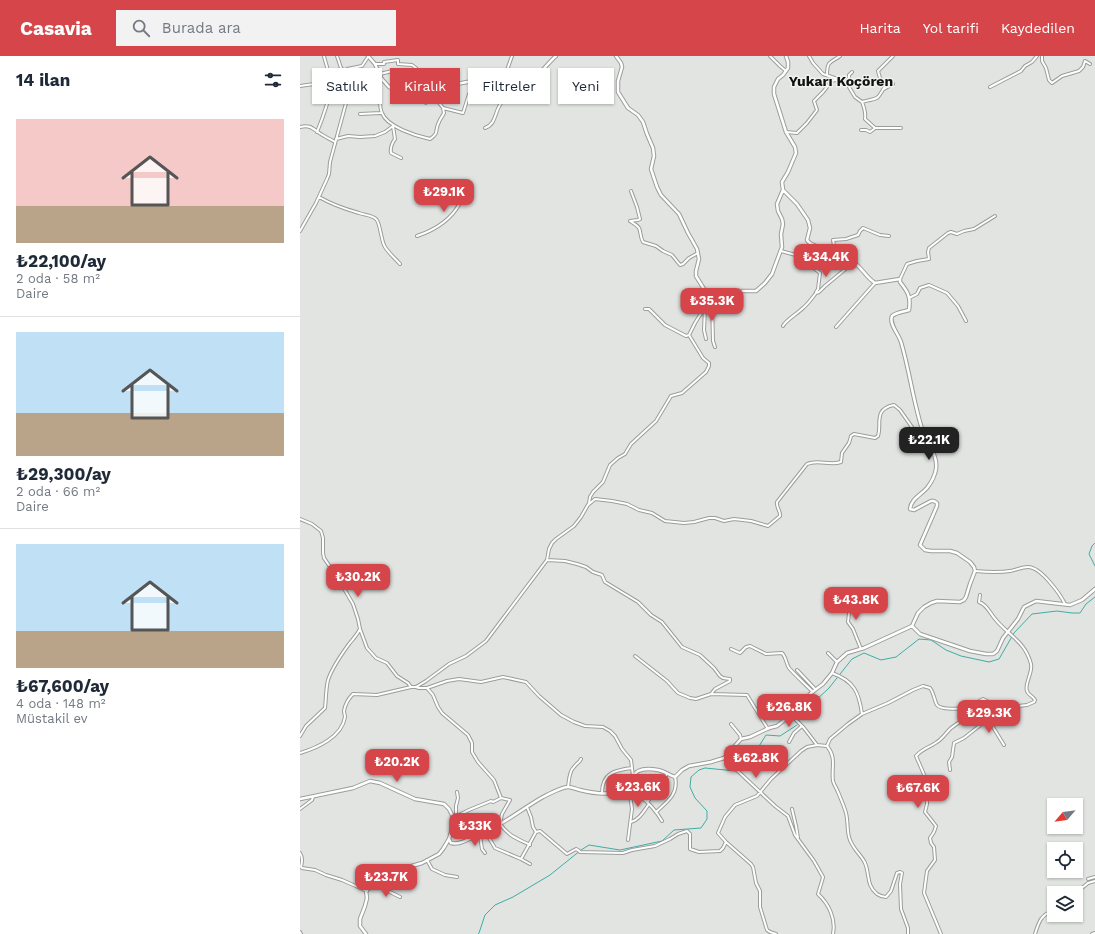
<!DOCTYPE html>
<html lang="tr">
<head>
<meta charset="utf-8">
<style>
  body { margin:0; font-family:"Work Sans",sans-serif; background:#f2f2f3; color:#1f2937; height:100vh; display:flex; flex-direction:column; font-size:15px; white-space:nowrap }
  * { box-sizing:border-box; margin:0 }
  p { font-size:13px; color:#747a83 }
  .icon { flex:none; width:22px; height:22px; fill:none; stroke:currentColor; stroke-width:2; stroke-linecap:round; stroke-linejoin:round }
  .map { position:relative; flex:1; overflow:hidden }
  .drawer { display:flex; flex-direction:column; background:#fff; width:300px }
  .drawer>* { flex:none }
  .banner { position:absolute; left:12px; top:12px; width:380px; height:36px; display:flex; gap:8px }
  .needle { width:26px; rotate:242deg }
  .tools { position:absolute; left:747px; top:742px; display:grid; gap:8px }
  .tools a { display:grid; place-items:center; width:36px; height:36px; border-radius:0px; background:#fff; box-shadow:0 1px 3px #0004; font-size:20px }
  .price { position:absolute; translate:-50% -34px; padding:0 9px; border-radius:8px; background:#d54549; color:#fff; font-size:13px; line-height:26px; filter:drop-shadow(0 1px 2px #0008) }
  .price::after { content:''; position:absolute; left:50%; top:24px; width:12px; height:9px; margin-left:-6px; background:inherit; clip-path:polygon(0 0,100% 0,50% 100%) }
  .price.selected { background:#222; color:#fff }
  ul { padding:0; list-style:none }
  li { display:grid; align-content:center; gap:8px; height:212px; padding:0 16px }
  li+li { border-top:1px solid #e0e1e3 }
  li span { display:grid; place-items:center; height:124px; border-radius:0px; color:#555 }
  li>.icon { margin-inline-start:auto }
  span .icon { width:72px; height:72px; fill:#fffc; stroke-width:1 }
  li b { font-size:17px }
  h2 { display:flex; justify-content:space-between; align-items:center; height:48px; padding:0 16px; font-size:17px }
  .chip { padding:0 14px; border-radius:0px; background:#fff; box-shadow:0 1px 3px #0004; font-size:14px; line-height:36px }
  .chip.selected { background:#d54549; color:#fff }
  header { display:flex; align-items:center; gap:24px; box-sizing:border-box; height:56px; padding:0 20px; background:#d54549; color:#fff }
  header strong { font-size:19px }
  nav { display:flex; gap:22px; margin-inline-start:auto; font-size:14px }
  .search { width:280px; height:36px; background:#f2f2f3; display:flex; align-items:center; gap:10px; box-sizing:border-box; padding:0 14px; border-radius:0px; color:#747a83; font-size:15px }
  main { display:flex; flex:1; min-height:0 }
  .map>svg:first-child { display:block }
</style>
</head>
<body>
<header>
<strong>Casavia</strong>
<div class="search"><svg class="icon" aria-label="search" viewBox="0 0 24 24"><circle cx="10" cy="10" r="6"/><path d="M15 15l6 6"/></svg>Burada ara</div>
<nav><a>Harita</a><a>Yol tarifi</a><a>Kaydedilen</a></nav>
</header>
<main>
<section class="drawer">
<h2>14 ilan<svg class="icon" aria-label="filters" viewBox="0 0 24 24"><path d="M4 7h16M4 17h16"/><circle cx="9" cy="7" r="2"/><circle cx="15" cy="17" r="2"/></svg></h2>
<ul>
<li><span style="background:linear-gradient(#f6c9c9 70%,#b9a48a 0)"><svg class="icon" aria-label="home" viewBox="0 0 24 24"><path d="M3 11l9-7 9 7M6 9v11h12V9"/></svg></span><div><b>₺22,100/ay</b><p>2 oda · 58 m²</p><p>Daire</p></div></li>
<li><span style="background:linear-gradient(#bfe0f5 65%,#b9a48a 0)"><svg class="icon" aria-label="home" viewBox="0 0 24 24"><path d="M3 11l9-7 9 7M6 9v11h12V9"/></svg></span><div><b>₺29,300/ay</b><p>2 oda · 66 m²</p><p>Daire</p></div></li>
<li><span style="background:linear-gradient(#bfe0f5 70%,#b9a48a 0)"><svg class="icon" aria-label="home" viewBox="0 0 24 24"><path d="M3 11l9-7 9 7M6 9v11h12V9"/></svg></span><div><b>₺67,600/ay</b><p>4 oda · 148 m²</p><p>Müstakil ev</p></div></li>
</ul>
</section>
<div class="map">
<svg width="795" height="878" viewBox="0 0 795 878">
  <rect width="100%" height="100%" fill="#e2e4e2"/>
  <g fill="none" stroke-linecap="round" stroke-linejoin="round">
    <path stroke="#3eada3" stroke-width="1" d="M795,487L792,490L789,498L795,510
      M500,664L512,648L529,632L552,603L564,597L581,604L596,601L619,583L631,584L646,594L661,600L689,606L699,603L714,577L732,558L757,555L772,557H780L786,548L795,541
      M178,878L179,877L185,859L195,849L213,841L250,819L281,794L289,789L320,794L362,785L374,774L401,772L407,763V755L395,742L390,731L391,721L399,714L405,712L436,715L446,711L466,679L480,680L497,669"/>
    <defs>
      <path id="minor" d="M37,0L41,12L46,16
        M470,0L480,10L486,15
        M509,0L513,7L523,18L546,26L555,41L562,46C579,41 576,46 585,30L580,22L578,15L593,0
        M742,0V5L746,12L749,24L752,27L762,20L779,15L783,11L785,5L790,8
        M68,1L62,10L47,13L46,16L47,21L52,25H69
        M75,8H84V6L98,4V8L112,9L116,12L130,35L143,52L144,57C142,61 140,63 139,66C134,75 140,76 130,83C116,80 87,71 82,57C80,53 80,48 80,44C79,37 79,30 81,22
        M80,18L92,15H98
        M527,19C527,5 530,7 540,0
        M199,25L207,14L212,0
        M545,26H546L549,22V19L552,16
        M0,30L42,24L47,21
        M690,31L721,15L725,10L732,6L737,0
        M584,33L593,28
        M562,46C564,51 566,57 565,63L575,72H601
        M126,47L132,38
        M143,52L163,57L169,38L179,30
        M60,58L81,57
        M0,71C9,69 11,71 18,76C23,80 30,83 35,86
        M185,72C197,68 194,55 202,46C203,45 205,44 207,42C212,36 214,30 216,22
        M561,74H566L570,76L574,73
        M17,76C22,64 31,39 31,28C30,18 26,9 24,0
        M486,76L497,77L507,67L517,54L514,45L523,36L530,27L534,24L541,25
        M36,83L48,80L60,81L75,80L85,76L93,70L95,83C92,87 90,91 91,97L101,102
        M19,141C31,148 45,153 59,157C64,159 72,159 76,163C80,166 81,183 84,189C87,196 95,202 100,208
        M330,165C333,167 337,169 339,172C341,176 340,181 343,186L356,190L363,195L372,199L380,209L383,208L389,202L398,197
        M330,165L338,164L340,163L337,151L331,135
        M0,175L16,147L27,123L29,118L30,106L52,25
        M117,180C135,174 151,164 160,147C163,141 163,138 167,133
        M481,195L503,201L511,210L520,217L518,233L516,236
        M600,223L607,208L617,205L629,203L628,196L629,192L648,177L651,176L657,178L664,175L674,173L695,160
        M609,242L617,238L620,232L629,229L647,237L658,250L666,265
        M412,246L413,285L415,291
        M405,252L404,274L406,283
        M345,253H349L365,269L386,280L389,279L395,267L405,251
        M483,270C485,265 498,257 503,252C508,248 512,242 516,237L519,236L525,230L548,211C548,210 549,206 548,205C547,198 534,198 533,184L546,183L558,179L560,175L563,172L580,179L589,180
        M536,271L575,227
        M288,449L295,443L312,445L327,448L339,454L352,457L365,465L384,467L394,466L409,462H415L424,465L434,463L451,465L468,470L480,460C481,455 476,452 477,446L507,408C518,403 530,410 541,406L542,397L549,387L551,380L554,378L575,382L578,380C582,368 573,353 594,349L600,354L614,374L624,380
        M0,463L12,468L21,475L23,482V497L24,502L39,524L53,548L58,563L60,573L67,592L76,602L87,607L97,620L108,627L111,631
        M247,504L265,505L277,508L286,511L293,516L302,519L305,526L338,546L351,559L362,566L382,591L400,599L414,612L420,620L423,622L430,623V625L415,633L411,638
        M675,515C686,516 698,517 710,515C716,514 722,511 728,511C741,511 760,538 765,548
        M547,538L549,557L548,566L553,573L561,593
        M431,593L440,597L446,591L450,590L466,598L482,597C486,601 486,607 489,612C496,620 505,628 513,636
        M528,597L537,606
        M335,600L367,625L378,637L390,642L396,643L411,638L447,639L468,673
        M497,614L515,633
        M532,617C554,625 559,636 562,658
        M116,631L119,632H127L147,625L159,623L181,626L203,621L226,626L239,640L261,659L274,666L285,670L303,671L310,675L315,680L322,693L331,704L333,720
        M127,632L133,639L138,651L142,657L168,679L172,687V696L178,706L194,724L201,742L193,746L191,745L169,754L153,762
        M491,659L504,672L517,689
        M692,660L693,671L704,689
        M431,668L440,679L441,683
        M0,680L6,670L25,652C26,643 26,632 28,624C32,612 41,599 49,588C53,583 57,579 60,573
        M489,686L494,677L502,670
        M527,690L530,683L548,668L562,658L588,647L613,634L623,630L630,632C634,637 634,644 637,649C640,654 662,653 667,652C673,651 678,645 683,643L700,652L727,649L734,646L735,644C733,640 728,639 727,635C724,628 733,617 731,608C725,585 709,580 696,564C690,558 688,549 679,546L680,539
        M527,690C537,702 531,712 533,725C534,729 537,733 538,736C541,743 544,750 546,757C548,765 547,773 549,781C552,793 561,798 565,807C570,819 566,829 577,838C580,840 582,841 586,841L591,835L597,817L600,816L602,817L600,828L601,853L608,872V878
        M0,697C17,692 42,681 45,661C45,659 44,657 44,655C45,649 49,642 53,638L77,639L111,631H116L126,625L149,608L166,600L186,585L247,504L249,493L252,487L256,483L274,470L281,461L289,447L290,441L293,436L303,426L310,409L318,402L325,398L331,388L356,365L371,340L382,337L406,316L409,310V307L403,302L389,279
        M424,702L475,750L488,760L495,779L514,805L523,821L522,825L518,838C529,848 536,863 533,878
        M650,714L649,706L652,701L654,687L664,682L692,660L697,659L700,652
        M268,731C269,725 269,715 274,711C277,707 279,707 281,703
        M331,735H335L339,741C347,743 358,758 362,765
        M302,737C302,717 315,714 332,712
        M201,742L210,744L202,758L200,768C210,781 216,782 230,789
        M347,746L353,739L367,718
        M227,751L231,761L233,771L236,776
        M0,753L12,744L13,741
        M492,753L496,770L498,782
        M356,756C367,746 379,738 375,721
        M156,760V750L158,742L157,736
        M331,766C339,764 344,755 349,748
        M188,776L189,782L195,792L221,803L230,808
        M180,780L182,793L185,797
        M328,784L332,753L330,739L331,735L328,729
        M0,797C3,802 2,806 1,811L2,812L15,814L26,819L42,824L67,835
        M221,803L236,776L240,775L267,798L276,793L278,794L280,796L323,797L332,794L355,790L370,783L378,778L387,775L390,778V793L399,796L420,795L423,792L426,786
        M127,804L132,813L145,819L157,821
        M788,823L795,821
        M82,829L88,835L100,841
        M776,837L788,827L795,825
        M0,876L1,878
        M476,878L470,876L467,874L460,851V835L456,827L453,811L451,808L426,786L418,777L425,761L435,749L457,740L471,723L501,695L507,691L517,689L527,690
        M641,878L624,837L627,815L635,804L634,791L631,787L630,782L634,776L636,770L625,756L627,748L626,723L616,700C623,692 629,692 637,686C642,683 646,677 650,673C659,665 673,660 676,647
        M735,878C739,865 741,859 754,854
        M792,878L795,877"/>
      <path id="tertiary" d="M68,0L75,8L81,22L89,31L96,34L110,36L121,33H125L130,35L137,34L147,32L151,29L178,24L199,25L216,22C237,28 243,11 256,0
        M316,0L321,7L322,11L318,25V36L328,52L338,59L343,66L347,78L353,92L354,100L351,113L357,131L361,139L379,158L388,177L392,184L397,193L399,203L396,215V220L407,238L405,251
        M405,251L416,242L424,238L438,235H456L465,227L472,218L482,191L481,178L483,168L482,163L478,155L477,148L483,134
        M612,570L620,578L670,595L686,598H693L697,595L703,582L718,563L724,551L736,545L770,549L782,544L795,533
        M0,743L53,732L70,725L80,727L115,743L144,748L149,753L152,759L153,769L149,783L143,793L139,798L122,807L108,811L100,823L96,827L82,829H77L68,833L66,835L67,842L65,850L60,863V870L66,878
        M149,783L151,787C160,789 166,784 174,781C199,772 220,754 243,741C249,738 262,731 268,731C272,731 276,733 280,734C292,737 305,739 316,736C338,731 324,708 358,714C364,715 369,719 375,721L382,714L389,710L411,706L424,702L441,683L450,681L469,672L477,670L491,659L511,637L523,628L532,617L537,606L547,597L564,592L612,570L618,557L624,551L631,547L637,545L660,546L664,544L666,541L670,528L675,515L674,511L670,506L657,497L650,495H631L625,494L620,489L637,450V447L634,445H631L614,454L610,453C611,443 621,439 627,432C631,427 635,419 636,413C638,398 627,389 623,376C613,346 610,316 601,286C598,277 589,268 592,260C597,256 603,256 609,254C611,241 608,236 600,226V223L575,227C564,220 560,207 547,202C543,201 537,203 532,202C526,201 523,196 520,192C515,189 510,189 507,184L510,172L508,164L497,148L483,134L482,126L488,116L496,97L495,91L486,76L474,38V31L478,23L483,19L488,12V6L486,0"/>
    </defs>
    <use href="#minor" stroke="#9b9d9b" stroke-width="4"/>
    <use href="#tertiary" stroke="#9b9d9b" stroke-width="4.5"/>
    <use href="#minor" stroke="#fff" stroke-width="2"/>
    <use href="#tertiary" stroke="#fff" stroke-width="2.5"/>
  </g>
  <g text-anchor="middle" stroke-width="3" stroke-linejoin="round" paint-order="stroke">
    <g font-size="14" font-weight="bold" fill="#101110" stroke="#eff2ef">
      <text x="541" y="30">Yukarı Koçören</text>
    </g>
  </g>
</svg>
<div class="tools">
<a><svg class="needle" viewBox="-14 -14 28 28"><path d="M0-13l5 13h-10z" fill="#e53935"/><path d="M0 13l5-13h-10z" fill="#747a83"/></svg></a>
<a><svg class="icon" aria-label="locate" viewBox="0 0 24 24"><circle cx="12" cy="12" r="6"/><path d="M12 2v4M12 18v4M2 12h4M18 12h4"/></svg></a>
<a><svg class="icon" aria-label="layers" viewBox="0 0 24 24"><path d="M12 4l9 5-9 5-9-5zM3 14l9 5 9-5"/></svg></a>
</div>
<b class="price" style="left:144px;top:157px">₺29.1K</b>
<b class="price" style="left:526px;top:222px">₺34.4K</b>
<b class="price" style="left:412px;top:266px">₺35.3K</b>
<b class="price selected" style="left:629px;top:405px">₺22.1K</b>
<b class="price" style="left:58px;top:542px">₺30.2K</b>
<b class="price" style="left:556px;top:565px">₺43.8K</b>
<b class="price" style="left:489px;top:672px">₺26.8K</b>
<b class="price" style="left:689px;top:678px">₺29.3K</b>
<b class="price" style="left:456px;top:723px">₺62.8K</b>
<b class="price" style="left:97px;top:727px">₺20.2K</b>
<b class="price" style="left:338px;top:752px">₺23.6K</b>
<b class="price" style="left:618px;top:753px">₺67.6K</b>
<b class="price" style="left:175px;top:791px">₺33K</b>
<b class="price" style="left:86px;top:842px">₺23.7K</b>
<div class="banner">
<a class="chip">Satılık</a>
<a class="chip selected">Kiralık</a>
<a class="chip">Filtreler</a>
<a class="chip">Yeni</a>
</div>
</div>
</main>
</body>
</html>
